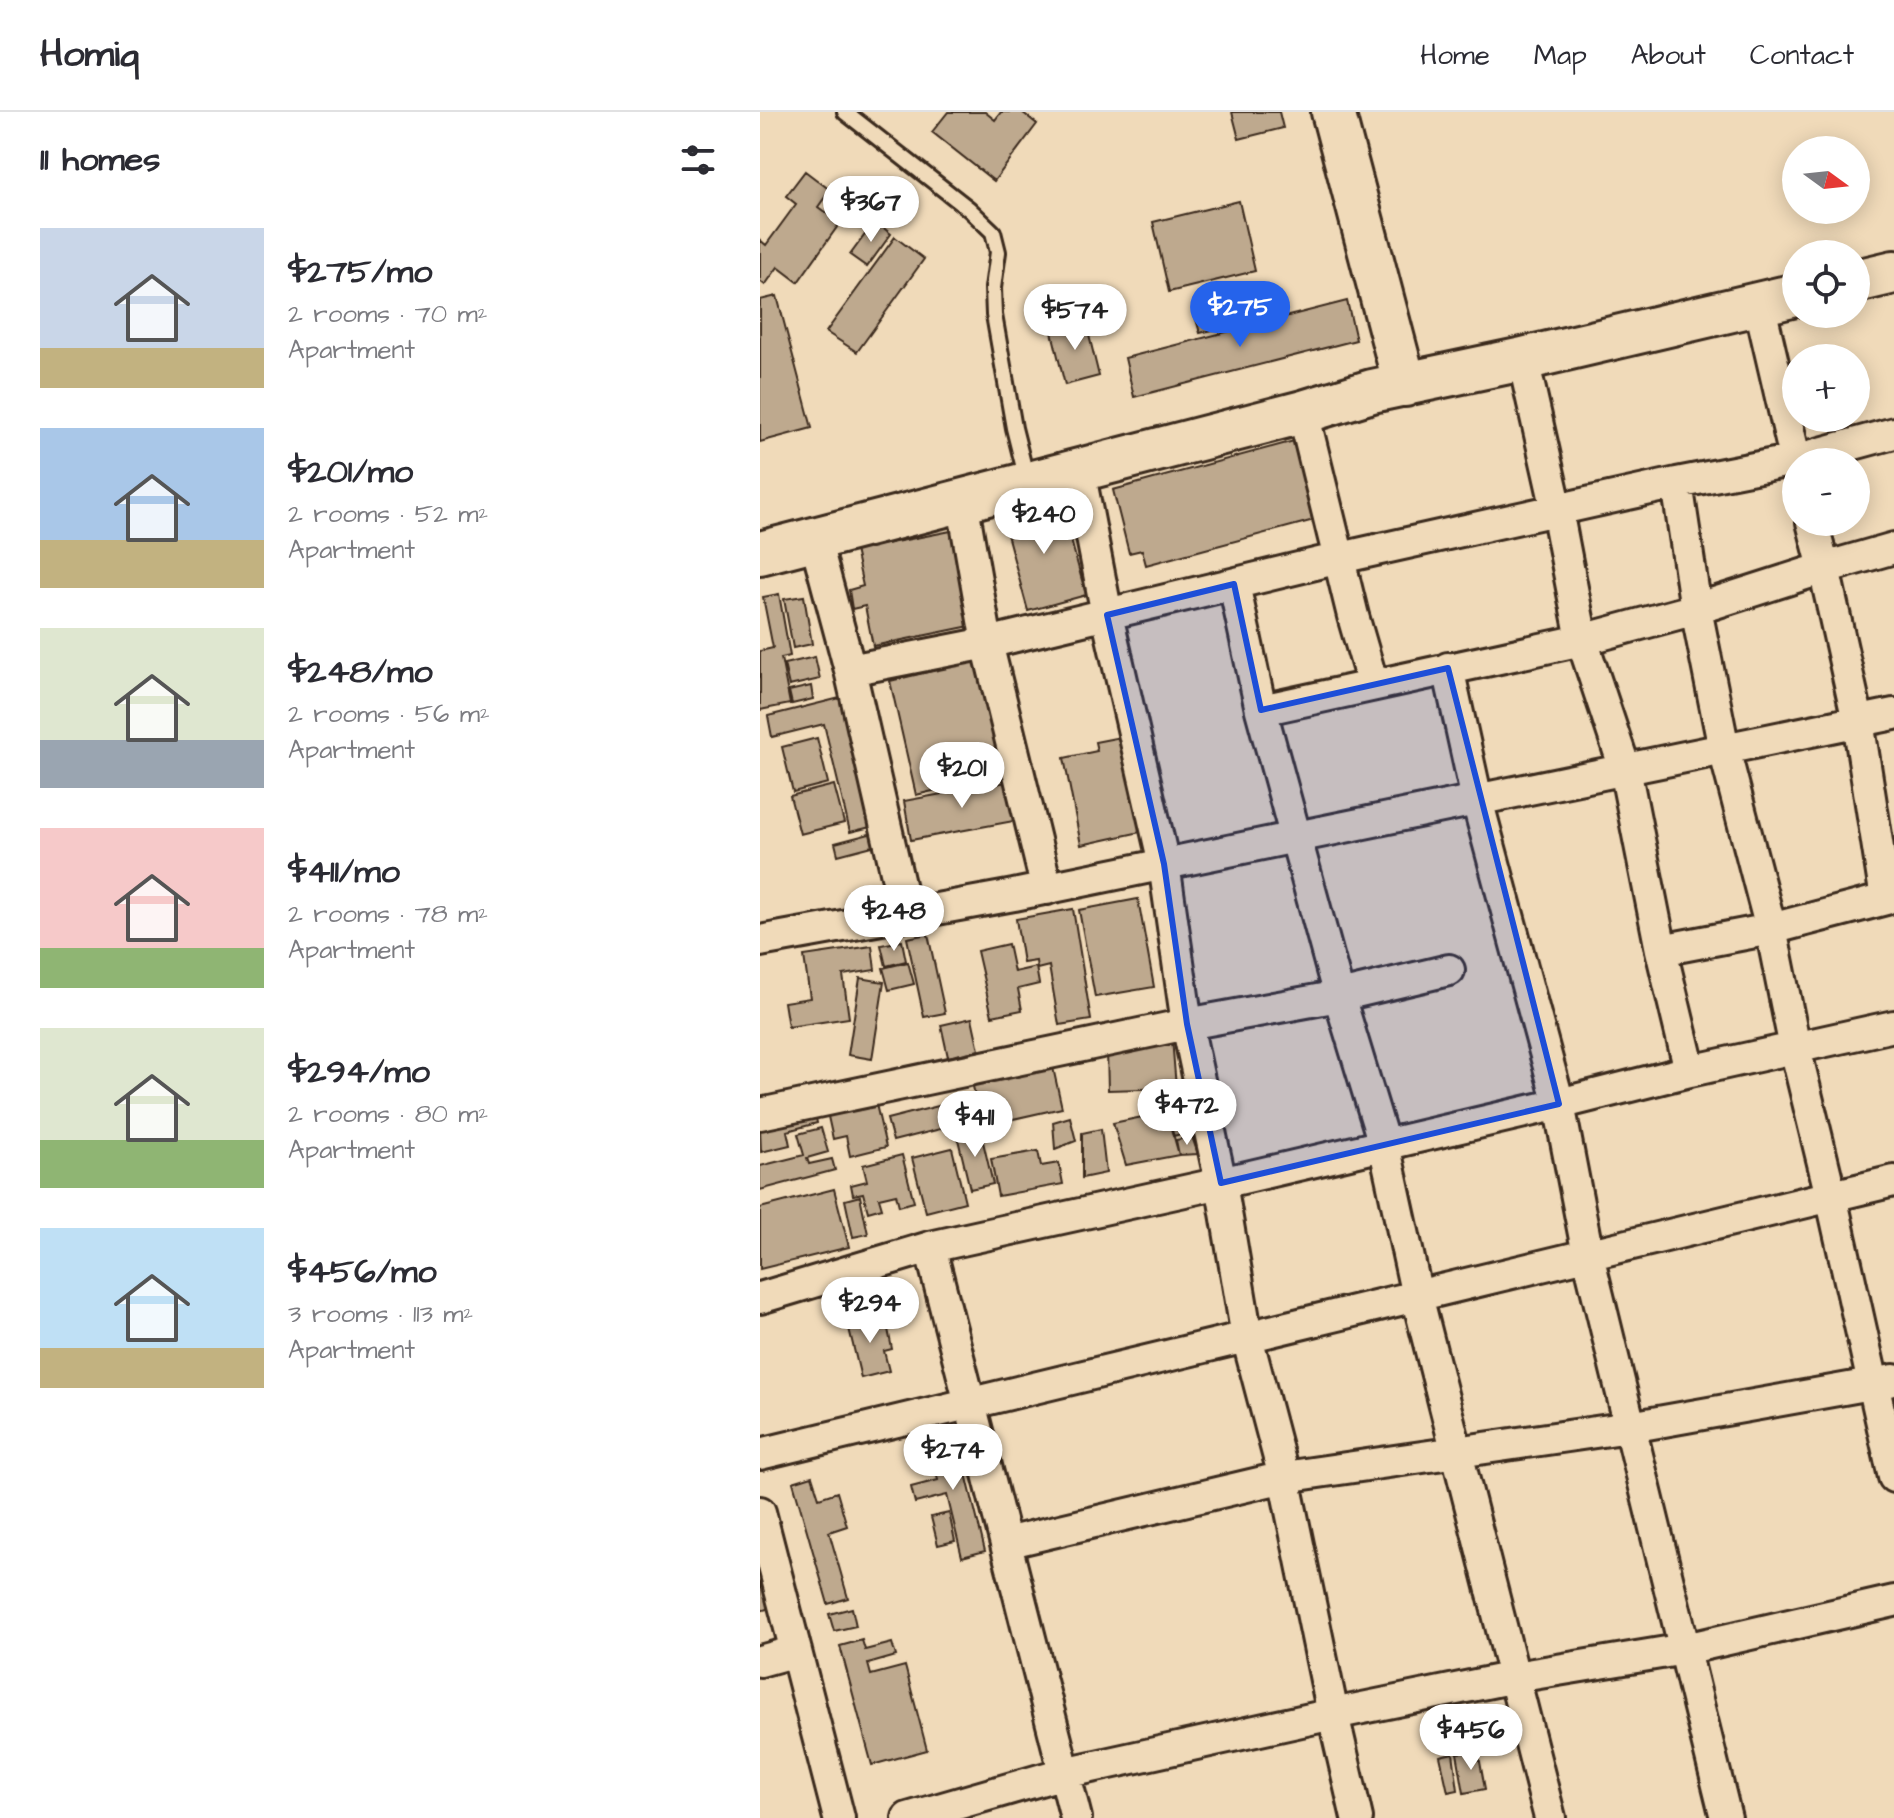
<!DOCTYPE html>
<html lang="en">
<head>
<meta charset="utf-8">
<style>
  body { margin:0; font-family:"Architects Daughter",sans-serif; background:#f7f7f7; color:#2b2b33; height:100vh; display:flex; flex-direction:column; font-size:30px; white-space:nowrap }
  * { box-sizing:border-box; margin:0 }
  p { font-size:26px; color:#7c7c81 }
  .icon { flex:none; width:44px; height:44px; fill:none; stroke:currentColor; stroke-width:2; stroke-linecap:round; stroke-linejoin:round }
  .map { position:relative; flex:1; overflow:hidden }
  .details { display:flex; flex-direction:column; background:#fff; width:760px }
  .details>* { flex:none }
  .needle { width:52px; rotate:105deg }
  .tools { position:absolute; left:1022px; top:24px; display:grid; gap:16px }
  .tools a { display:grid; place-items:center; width:88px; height:88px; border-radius:50%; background:#fff; box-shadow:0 4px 20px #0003; font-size:40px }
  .price { position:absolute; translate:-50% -68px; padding:0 18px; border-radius:28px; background:#fff; color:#222; font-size:26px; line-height:52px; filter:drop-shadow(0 2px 4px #0008) }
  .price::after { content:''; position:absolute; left:50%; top:48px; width:24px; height:18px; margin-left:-12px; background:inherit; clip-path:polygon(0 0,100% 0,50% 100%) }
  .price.on { background:#2563eb; color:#fff }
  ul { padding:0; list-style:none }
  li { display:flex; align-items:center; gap:24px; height:200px; padding:0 40px }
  li span { display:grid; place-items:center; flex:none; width:224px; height:160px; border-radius:0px; color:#555 }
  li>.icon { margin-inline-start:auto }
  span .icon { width:96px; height:96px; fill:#fffc; stroke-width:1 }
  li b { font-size:34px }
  h2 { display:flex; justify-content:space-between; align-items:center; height:96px; padding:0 40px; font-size:34px }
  header { display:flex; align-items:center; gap:48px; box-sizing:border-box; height:112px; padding:0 40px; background:#fff; border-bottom:2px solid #e1e1e2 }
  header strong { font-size:38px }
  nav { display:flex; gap:44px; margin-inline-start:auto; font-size:28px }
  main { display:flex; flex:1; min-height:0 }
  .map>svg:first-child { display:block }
</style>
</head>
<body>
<header>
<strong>Homiq</strong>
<nav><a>Home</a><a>Map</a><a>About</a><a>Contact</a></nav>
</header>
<main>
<section class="details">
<h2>11 homes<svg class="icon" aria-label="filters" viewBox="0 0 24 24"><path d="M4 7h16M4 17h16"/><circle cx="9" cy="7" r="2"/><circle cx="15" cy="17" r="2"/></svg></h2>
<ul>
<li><span style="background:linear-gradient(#c9d6e8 75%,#c2b280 0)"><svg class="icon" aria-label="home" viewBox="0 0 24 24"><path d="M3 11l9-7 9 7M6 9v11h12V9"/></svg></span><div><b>$275/mo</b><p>2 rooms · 70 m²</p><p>Apartment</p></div></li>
<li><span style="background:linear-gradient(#a9c7e8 70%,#c2b280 0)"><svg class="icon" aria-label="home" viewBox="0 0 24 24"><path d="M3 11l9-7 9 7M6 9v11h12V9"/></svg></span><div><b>$201/mo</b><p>2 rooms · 52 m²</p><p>Apartment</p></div></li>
<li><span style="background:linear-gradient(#dfe7d0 70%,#9aa5b1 0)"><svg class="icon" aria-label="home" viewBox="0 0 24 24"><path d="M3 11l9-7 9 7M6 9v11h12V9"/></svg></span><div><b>$248/mo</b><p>2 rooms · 56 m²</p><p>Apartment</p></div></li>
<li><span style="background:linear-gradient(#f6c9c9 75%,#8fb573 0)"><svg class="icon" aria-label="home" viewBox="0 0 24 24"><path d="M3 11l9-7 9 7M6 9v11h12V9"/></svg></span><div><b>$411/mo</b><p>2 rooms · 78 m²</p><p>Apartment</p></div></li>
<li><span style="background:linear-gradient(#dfe7d0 70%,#8fb573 0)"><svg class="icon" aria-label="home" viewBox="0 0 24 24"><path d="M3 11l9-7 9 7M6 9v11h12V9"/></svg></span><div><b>$294/mo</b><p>2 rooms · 80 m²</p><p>Apartment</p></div></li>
<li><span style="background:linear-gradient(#bfe0f5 75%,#c2b280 0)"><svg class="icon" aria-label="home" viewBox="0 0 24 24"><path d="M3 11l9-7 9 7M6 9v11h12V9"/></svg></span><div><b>$456/mo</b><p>3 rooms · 113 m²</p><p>Apartment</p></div></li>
</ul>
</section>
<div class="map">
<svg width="1134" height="1706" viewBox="0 0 1134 1706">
  <rect width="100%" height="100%" fill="#f0dab9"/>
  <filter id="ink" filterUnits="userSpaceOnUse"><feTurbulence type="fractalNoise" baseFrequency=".0125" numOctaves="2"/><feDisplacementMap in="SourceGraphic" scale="16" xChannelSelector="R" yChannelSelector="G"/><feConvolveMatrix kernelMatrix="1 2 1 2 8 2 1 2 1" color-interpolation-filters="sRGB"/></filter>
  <g filter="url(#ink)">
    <path fill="#bea98e" stroke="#3b2a1e" stroke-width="2" d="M188,0H225L235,8L241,0H262L277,12L234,69L172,20Z
      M472,0H519L523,16L479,27Z
      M45,59L70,78L58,95L80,111L38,170L18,155L5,173L0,169V128L6,133L36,92L26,84Z
      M479,89L495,159L409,180L393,110Z
      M115,109L131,122L107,155L90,143Z
      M135,125L164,147L97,240L66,220Z
      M17,184L52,316L0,330V188Z
      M587,189L596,228L374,285L365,246Z
      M452,202L456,217L440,221L436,207Z
      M325,207L339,264L305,273L291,216Z
      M534,329L554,408L386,453L382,438L369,441L353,378Z
      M300,388L326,483L268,499L242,404Z
      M196,418L215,513L113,534L105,494L92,497L89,478L103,474L95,438Z
      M19,482L30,544L21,546L30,592L0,598V539L13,536L3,485Z
      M44,484L52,532L33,536L24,487Z
      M55,545L60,567L29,574L24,552Z
      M222,547L248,661L156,683L130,569Z
      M51,574L53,587L32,592L29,579Z
      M88,584L119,713L90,720L64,612L12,625L8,604Z
      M366,624L385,719L321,733L304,646L337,639L335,630Z
      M57,626L68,671L33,680L22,635Z
      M252,669L259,708L151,728L144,689Z
      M74,673L84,711L40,722L30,684Z
      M117,720L120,732L78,743L75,731Z
      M378,787L394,875L335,885L319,798Z
      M313,797L331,908L299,913L289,854L277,857L276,849L263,851L256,807Z
      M168,822L185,901L164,905L147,826Z
      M142,829L146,849L126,854L121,833Z
      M248,832L254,860L276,855L279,872L258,877L262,898L232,904L217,839Z
      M112,834L115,858L83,863L89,906L28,915L24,890L50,886L44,844Z
      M148,850L154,872L129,878L123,856Z
      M100,866L124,870L112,947L88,943Z
      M212,906L219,938L188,945L181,913Z
      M412,926L416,976L348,978L347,938Z
      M292,951L302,996L222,1014L212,970Z
      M206,987L212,1009L133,1029L127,1007Z
      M115,988L126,1035L90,1044L86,1024L73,1027L67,1000Z
      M426,997L430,1020L413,1024L407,1000Z
      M407,1000L419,1043L366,1053L353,1011Z
      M55,1001L57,1011L27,1019L30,1033L1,1040L0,1015Z
      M310,1005L316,1029L295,1037L293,1010Z
      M61,1016L68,1040L47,1046L49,1052L72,1047L75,1058L0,1078V1054L44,1043L38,1022Z
      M220,1017L233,1072L210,1077L197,1023Z
      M341,1017L346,1061L322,1066V1021Z
      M432,1025L438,1042L419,1043L416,1028Z
      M192,1036L205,1090L166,1100L152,1046Z
      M278,1039L281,1054L299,1051L303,1072L238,1084L231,1047Z
      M142,1043L154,1090L139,1094L136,1082L119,1086L122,1096L108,1100L103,1081L93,1083L91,1073L107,1069L103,1053Z
      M74,1077L89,1135L0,1157V1096Z
      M100,1084L108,1122L93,1125L85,1088Z
      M115,1201L118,1214L127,1212L132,1237L124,1239L129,1259L101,1266L87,1208Z
      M196,1321L225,1439L202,1445L187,1383L155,1391L151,1375L178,1368L168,1328Z
      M52,1364L59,1386L77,1380L87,1414L69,1420L88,1486L68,1492L33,1370Z
      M189,1401L195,1429L178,1433L171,1405Z
      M0,1448L14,1495L0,1499Z
      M92,1496L96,1514L74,1519L69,1502Z
      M102,1528L105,1538L132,1531L136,1544L108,1552L111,1563L145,1554L167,1638L112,1653L80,1534Z
      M718,1639L725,1677L704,1681L697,1641Z
      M693,1641L698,1678L688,1680L680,1644Z"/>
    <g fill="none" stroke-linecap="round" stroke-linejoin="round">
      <defs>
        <path id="lane" d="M85,0L209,97L233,120L238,140L233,176L234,203L254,316L267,368"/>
        <path id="street" d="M999,191L1036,350
          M763,247L797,398L822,528L865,657L901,838L1011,817L1126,787L1098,609L1064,456L1052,410
          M543,300L593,504L613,573
          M319,358L347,503L404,752L427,912L461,1071L487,1225L524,1365L573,1602L597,1706
          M917,371L936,497L964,637L1011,817L1035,936L1071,1084L1134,1365
          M202,388L227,531L287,777
          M55,427L90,558L146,803
          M474,472L501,598L579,884L624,1032L657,1184L790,1706
          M688,556L717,688L799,992L828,1143L966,1706
          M90,558L227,531L580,446L917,371L1035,348L1134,321
          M501,598L822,528L936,497L1064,456L1134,436
          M0,829L254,783L1134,602
          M901,838L930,959
          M0,1002L427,912L579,884L689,858
          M170,1135L316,1706
          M0,1186L170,1135L461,1071L799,992L930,959L1134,914
          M0,1342L1134,1069
          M0,1400L79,1706
          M246,1431L524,1365L870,1315L1134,1268
          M0,1549L36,1539
          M148,1706L304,1661L573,1602L755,1565L925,1537L1134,1489"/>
        <path id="secondary" d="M573,0L645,273
          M1096,169L1134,160
          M0,441L543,300L612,279L763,247L1036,183"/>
      </defs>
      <use href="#lane" stroke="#3b2a1e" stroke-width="20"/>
      <use href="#street" stroke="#3b2a1e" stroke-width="36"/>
      <use href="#secondary" stroke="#3b2a1e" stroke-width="48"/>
      <use href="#lane" stroke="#f0dab9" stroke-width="14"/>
      <use href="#street" stroke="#f0dab9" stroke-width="30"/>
      <use href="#secondary" stroke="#f0dab9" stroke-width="42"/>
    </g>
  </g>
  <path fill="#1d4ed8" fill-opacity="0.2" stroke="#1d4ed8" stroke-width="6" stroke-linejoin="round" d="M474,472L501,598L688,556L799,992L461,1071L427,912L404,752L347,503Z"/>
</svg>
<div class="tools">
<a><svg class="needle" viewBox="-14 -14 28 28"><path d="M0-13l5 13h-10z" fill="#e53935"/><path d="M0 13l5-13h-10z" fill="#7c7c81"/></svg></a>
<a><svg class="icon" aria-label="locate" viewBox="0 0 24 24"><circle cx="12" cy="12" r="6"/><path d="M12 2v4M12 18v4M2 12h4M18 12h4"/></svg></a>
<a>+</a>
<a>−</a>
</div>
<b class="price" style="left:111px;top:132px">$367</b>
<b class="price on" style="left:480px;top:237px">$275</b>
<b class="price" style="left:315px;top:240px">$574</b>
<b class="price" style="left:284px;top:444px">$240</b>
<b class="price" style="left:202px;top:698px">$201</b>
<b class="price" style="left:134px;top:841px">$248</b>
<b class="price" style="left:427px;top:1035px">$472</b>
<b class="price" style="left:215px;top:1047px">$411</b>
<b class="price" style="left:110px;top:1233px">$294</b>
<b class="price" style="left:193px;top:1380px">$274</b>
<b class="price" style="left:711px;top:1660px">$456</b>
</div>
</main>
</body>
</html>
